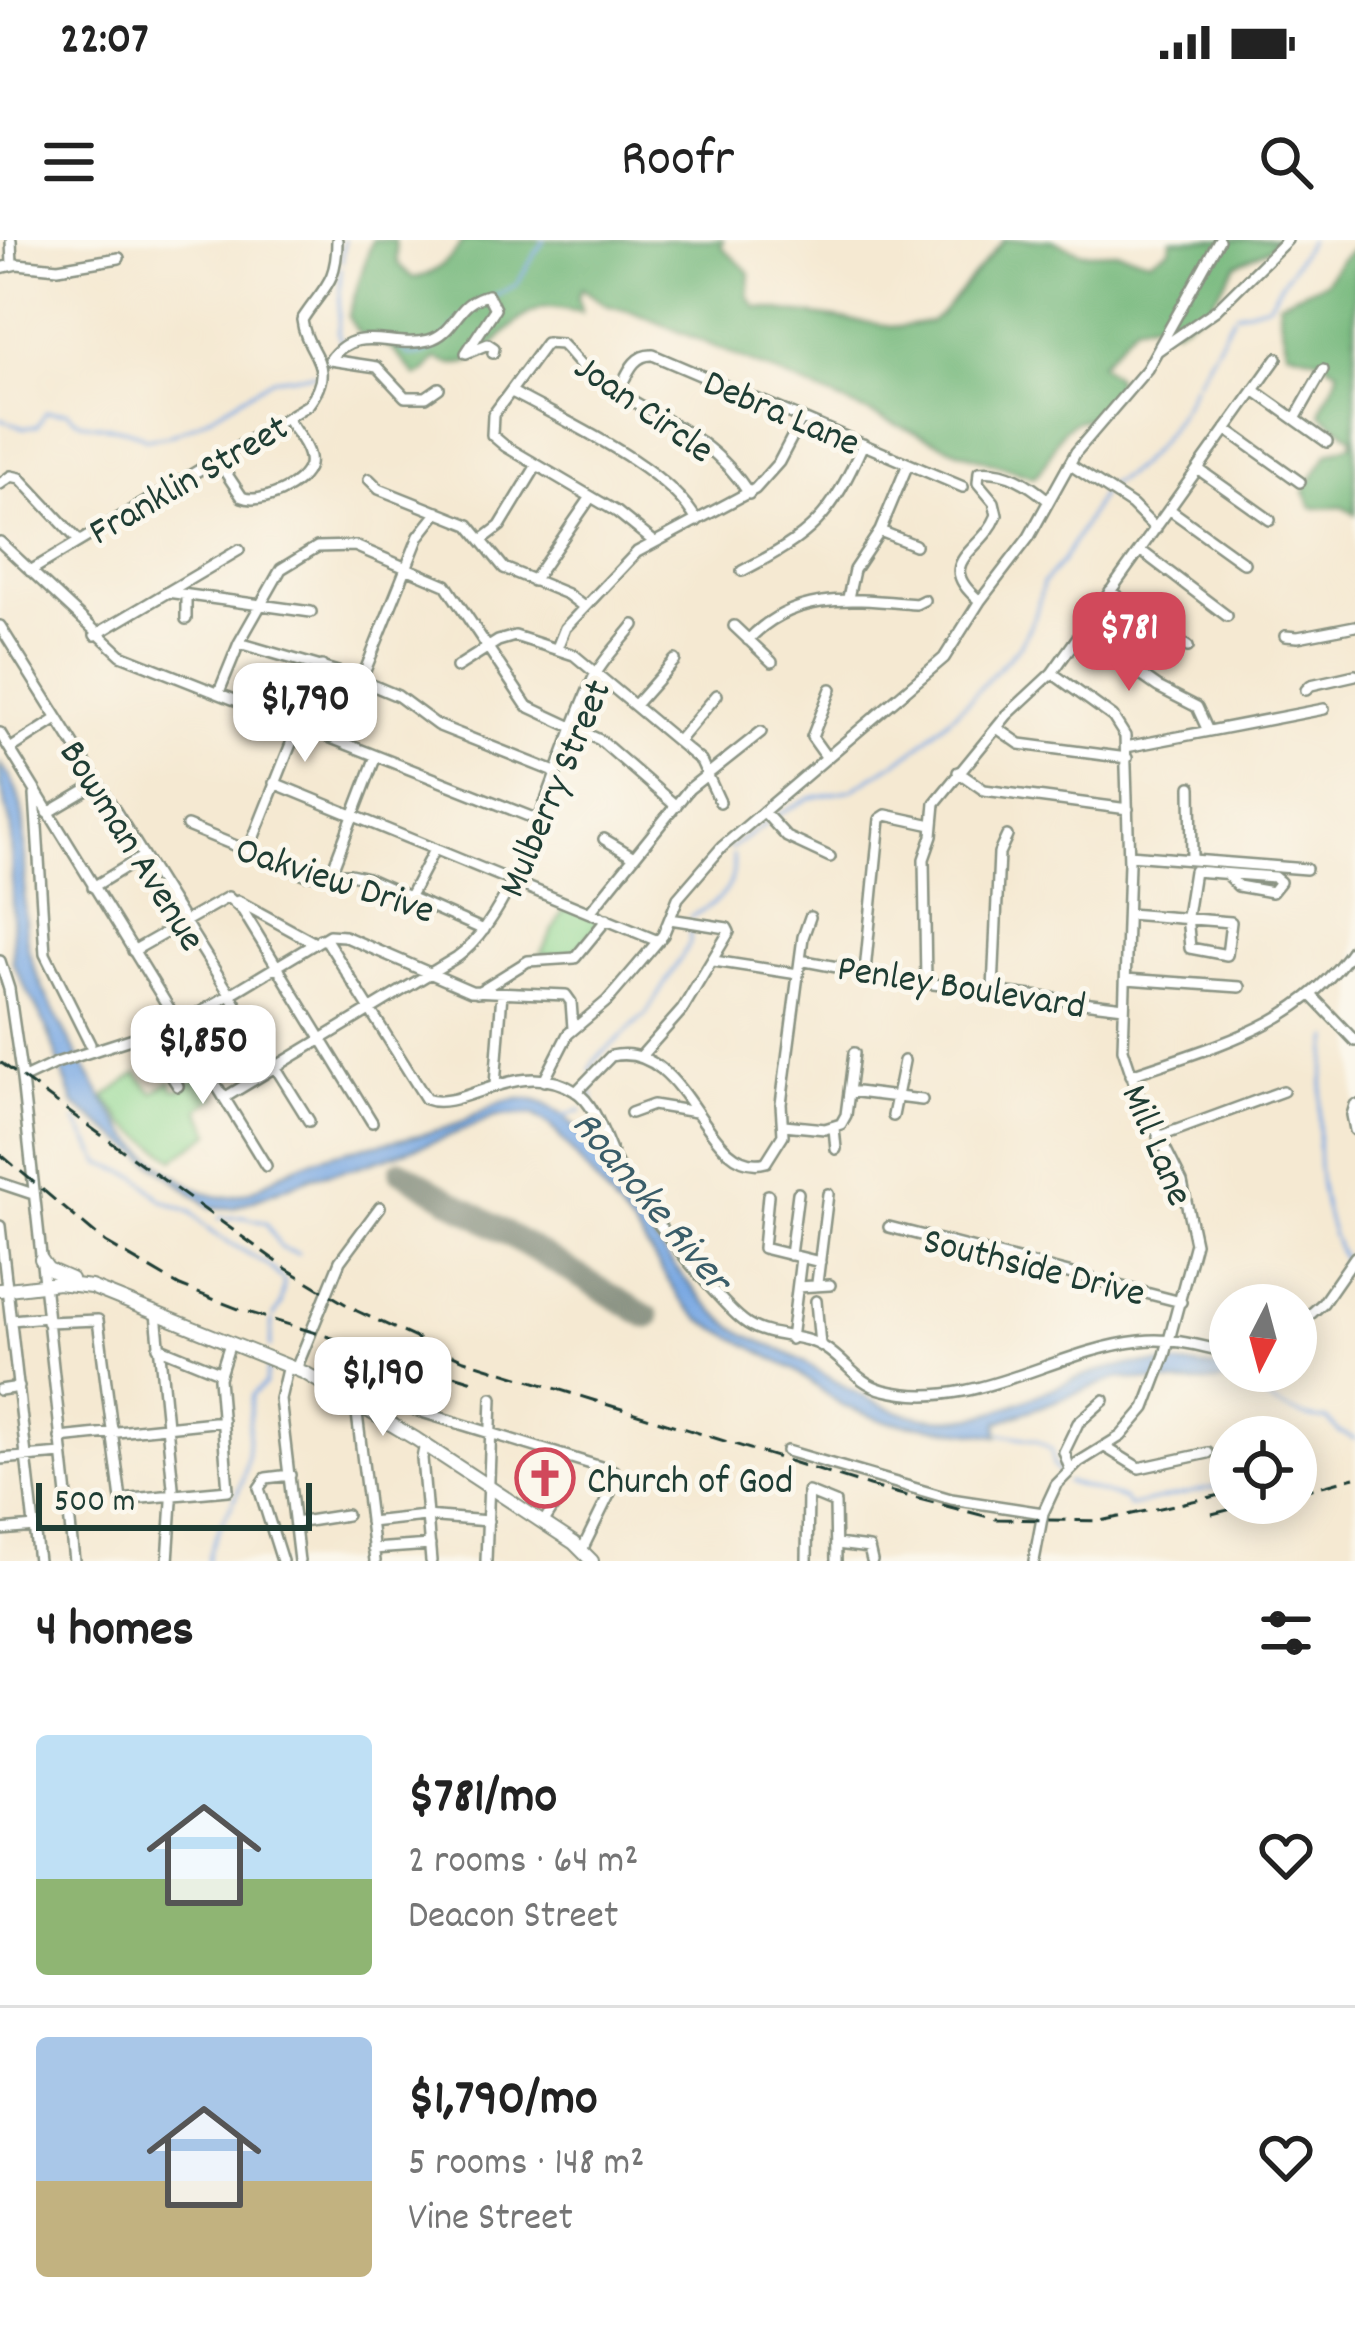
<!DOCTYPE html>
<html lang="en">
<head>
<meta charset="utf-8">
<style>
  body { margin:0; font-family:Dekko,sans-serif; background:#f6f6f6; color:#222; height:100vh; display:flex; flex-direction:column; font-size:45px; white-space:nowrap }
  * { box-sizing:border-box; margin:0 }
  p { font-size:39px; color:#767676 }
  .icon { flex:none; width:66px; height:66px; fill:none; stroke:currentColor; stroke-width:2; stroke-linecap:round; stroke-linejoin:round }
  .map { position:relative; height:1321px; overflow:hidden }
  .side { display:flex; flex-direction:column; background:#fff; flex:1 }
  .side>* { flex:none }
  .needle { width:78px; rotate:186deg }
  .fabs { position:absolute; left:1209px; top:1044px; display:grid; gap:24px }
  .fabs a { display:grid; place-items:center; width:108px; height:108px; border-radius:50%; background:#fff; box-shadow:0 6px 30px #0003; font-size:60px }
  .scale { position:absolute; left:36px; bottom:30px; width:276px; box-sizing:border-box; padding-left:12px; border:6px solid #1f3d34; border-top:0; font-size:33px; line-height:42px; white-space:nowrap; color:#1f3d34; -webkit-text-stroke:9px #fbf7ec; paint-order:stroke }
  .price { position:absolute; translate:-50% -102px; padding:0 27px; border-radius:24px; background:#fff; color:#222; font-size:39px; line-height:78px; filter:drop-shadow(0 3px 6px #0008) }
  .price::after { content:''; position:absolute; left:50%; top:72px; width:36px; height:27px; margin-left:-18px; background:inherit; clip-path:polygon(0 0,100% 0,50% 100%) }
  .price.selected { background:#d1495b; color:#fff }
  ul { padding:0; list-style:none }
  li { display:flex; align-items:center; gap:36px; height:300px; padding:0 36px }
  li+li { border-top:3px solid #e0e0e0 }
  li span { display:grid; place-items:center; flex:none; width:336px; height:240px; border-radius:12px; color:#555 }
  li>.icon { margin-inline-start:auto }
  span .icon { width:144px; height:144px; fill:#fffc; stroke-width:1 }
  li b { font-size:51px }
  h2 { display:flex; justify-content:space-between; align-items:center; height:144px; padding:0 36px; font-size:51px }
  .status { display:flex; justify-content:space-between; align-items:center; height:84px; padding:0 60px; background:#fff; direction:ltr }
  .status svg { height:33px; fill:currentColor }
  header { display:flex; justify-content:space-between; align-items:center; height:156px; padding:0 36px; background:#fff; font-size:54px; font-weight:600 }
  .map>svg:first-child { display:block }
</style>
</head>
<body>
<div class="status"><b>22:07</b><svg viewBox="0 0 49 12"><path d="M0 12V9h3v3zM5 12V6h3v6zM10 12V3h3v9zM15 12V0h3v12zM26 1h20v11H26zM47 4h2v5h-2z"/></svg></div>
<header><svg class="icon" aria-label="menu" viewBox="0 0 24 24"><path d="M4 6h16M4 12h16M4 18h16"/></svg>Roofr<svg class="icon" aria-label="search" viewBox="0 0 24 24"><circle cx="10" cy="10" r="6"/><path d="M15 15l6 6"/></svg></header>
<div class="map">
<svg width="1355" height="1321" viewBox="0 0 1355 1321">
  <rect width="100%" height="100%" fill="#fbf7ec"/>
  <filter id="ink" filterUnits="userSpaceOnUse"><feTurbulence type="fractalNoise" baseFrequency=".00833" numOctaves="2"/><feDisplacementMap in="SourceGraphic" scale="24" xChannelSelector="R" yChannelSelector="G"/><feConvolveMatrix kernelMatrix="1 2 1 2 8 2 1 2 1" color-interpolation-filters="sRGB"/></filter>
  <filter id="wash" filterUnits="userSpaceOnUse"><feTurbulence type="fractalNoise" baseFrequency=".004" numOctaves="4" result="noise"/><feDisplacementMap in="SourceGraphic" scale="48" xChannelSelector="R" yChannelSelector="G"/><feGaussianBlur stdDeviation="2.7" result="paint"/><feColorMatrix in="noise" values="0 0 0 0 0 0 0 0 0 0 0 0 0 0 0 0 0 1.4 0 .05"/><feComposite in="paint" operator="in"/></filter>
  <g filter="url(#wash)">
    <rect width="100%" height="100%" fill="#f5e9d2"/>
    <path fill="#90d791" stroke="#588a62" stroke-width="3" d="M566,665L602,680L573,715H540Z
      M202,832L217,857L199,869L211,893L174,919L125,884L105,857L137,833L153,853L170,841L173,849L180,850Z"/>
    <path fill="#74b87b" stroke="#4a7a58" stroke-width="3" d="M372,0H395L397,23L413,38C434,36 453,18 463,0H723L721,6L750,33L748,57L756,67L899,87L930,82L941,74L1004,0H1051L1083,13L1118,12L1150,20L1170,9L1171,0H1276L1267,10L1236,25L1207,69L1175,89L1162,80L1135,85L1100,124L1116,137L1117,150L1092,178C1050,182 1060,213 1034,237L963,213L636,73L606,65L582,48L578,57L581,72C570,71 553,65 542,68C497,82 487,142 436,119L425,132L416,136L392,109L358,92L348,77Z
      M1355,7V274L1343,267L1312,268L1304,251L1328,213L1351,205L1352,197L1321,174C1321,157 1337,148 1338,130L1318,118L1287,110C1285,93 1278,79 1279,62L1325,42L1339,21Z"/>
    <path fill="#79a8e3" stroke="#4c728c" stroke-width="3" d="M0,524C42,568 16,652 28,708C37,749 99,856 126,892C142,912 196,956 222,957C250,959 272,936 297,926C347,905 404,903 455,885C477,876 497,859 522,859C571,859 599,925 623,957C650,995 704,1072 743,1093C761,1103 781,1109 800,1120C863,1157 917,1197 994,1172C1037,1158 1077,1133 1122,1126C1169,1119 1219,1131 1265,1131C1219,1150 1165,1142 1118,1138L998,1182V1196L884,1181L843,1166L796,1131L701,1080L680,1059L642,999L552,887L533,874L495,876L439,900L354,928L312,937L233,968L210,967L74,864L47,788L13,723L11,586L0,544Z"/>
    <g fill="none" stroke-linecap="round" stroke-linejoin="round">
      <path stroke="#79a8e3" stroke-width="3" d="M342,21L344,0
        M341,28L338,94L342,103
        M494,56L516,45L544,0
        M1236,73L1268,64L1310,0
        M400,106L409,115C441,119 457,75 484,61
        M1197,141L1233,77
        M0,179L24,188L37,186L46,172H68C82,193 121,180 146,199L167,196L197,184L273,139L315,134
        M1108,245C1149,225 1174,186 1194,146
        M774,577L810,558L851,550L912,512L967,462L1021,404L1036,373L1043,343L1062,322L1102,253
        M730,609L767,583
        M690,677C719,662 737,650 733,615
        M1330,798C1316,873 1308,950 1344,1021
        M590,831L594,821L646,774L690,703V689
        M590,845L593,863
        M560,878L581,870
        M76,881L101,923L138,937L162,960L191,972L211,992L266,1024L284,1041L281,1064L274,1076
        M219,978L244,977L266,983L281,1008L298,1014
        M1351,1032L1355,1039
        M270,1107L272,1081
        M1237,1136C1251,1156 1304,1181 1327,1179L1338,1191L1355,1199
        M1002,1194L1036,1200L1052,1210L1053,1225L1060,1234
        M1067,1242L1124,1259L1129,1266L1230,1244
        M208,1321C212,1293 233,1269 242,1241C251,1213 247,1183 252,1155L265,1144L268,1125"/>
      <path stroke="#8a9383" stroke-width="24" d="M401,931L648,1077"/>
    </g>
  </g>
  <g filter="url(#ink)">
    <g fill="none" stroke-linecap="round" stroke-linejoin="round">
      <defs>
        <path id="minor" d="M11,0L12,25
          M0,28L17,24L58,28L119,18
          M1157,111L1216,70L1287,0
          M330,120C356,82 393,110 429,100C457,92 455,62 488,55L495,69L466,113L488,104L494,108L493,113
          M330,120L377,127L405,157H426L439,148
          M1254,150L1327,202
          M512,152C566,182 668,227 697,281
          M618,152C627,136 632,114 653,115L963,247
          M1295,179L1323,130
          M1226,189L1300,242
          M216,218L242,257C260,265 304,246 309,225C312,210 295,192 288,180
          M1069,224L1132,265L1156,289
          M1198,229L1270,280
          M369,239L379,249L469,285L504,328L567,354L584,367
          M0,244L11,236L20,238L78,300
          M1169,269L1244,323
          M880,291L915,305
          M483,299L500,286L537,225
          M653,301L617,272L505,206L492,195L493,175L546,103L561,104C572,114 580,128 593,137C649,175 713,194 749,254
          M0,302L121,415L536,579
          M1140,310L1227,376
          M30,331L308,165C339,124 306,115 302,80C323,47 337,44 337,0
          M742,331C812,295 831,277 863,204
          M533,341L591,257
          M1110,351L1188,407
          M167,352L311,372
          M848,358L854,330L880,291L908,224
          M980,361C931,321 982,313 997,275L994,262L978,243L979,232C1006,229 1028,243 1049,261
          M186,379V355
          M0,386L309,881
          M734,386L772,422
          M1081,393L1158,447L1197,467L1208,491
          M95,395L239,310
          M1285,396L1298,397L1355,386
          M748,400C795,350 854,359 916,364L924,360
          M239,403L348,435L398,456L437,485L555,532
          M557,408L565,388L637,312L755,249L779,222L802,178
          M457,427L498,401L515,396L574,415L701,521L720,562
          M361,441L419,296L438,272
          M1306,450L1311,445L1355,435
          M219,452L239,403L281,329L317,307L355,306L446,345L527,466L600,500L676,566
          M636,464L675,420
          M997,488L1020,504L1127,518
          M0,493L266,926
          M678,501L717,455
          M1126,507L1324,469
          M10,509L57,479
          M827,518L812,497L831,449
          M958,532L984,550L1128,569
          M274,543L658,701
          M1191,547L1192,620
          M35,555L45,714L90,804
          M764,572L787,597L830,617
          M48,573L97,544
          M187,586L307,635L350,634L364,637L484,690
          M604,599L634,617
          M249,609L322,426
          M1129,615L1306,629
          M330,636L376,516
          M93,647L142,617
          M410,656L434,610
          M228,657L243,671L372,882
          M238,661L313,702
          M590,672L689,549L761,492
          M1128,674L1231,682L1227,715L1190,708L1187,676L1194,631L1274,637L1280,642L1272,652L1238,646L1226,634
          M320,699L327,701L426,859C462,873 518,815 575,851C599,866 606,907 620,930C638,960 722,1068 748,1084C772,1099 803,1093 825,1108C847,1122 857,1143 884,1150C973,1173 1054,1110 1140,1101C1172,1097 1200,1106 1230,1113
          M133,711L228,657
          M800,720L916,742L1124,767
          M0,721L9,749L22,839L74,1321
          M714,721L798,734
          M865,731L880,579L886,575L932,585
          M1126,739L1240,747
          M926,743L924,619L932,596L935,563L1007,475L1052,433L1277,118
          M993,750L999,613L1007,596
          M478,752L528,721L575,718L607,679
          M1312,756L1355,801
          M145,795L178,846
          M642,815L682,770L729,692L727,688L670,679
          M1131,835C1217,805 1301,786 1355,706
          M22,839L56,823L186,781L329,695L344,696L471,751L566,755L571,762L573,788
          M544,841L568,794L607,761L637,726L663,695L678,658L722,607L944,418L980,361L1029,297L1076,212L1147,129L1219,0
          M495,845L502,753
          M849,851L922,860
          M576,852L611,816C690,799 704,939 766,922L783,895L781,864L803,697L810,677
          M224,858L457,717C520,672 558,511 594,437C604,418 621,402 634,385
          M1355,865L1352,875L1355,890
          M631,873L653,865L696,872
          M893,876L904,821
          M784,885L825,889L841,884L846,875L854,813
          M834,888L836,909
          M1158,897L1283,851
          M0,943L33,954
          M768,955L763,1008L820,1022
          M0,986L38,1321
          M889,987L1181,1062
          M790,1015L798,953
          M817,1043L828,954
          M798,1047L830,1045
          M816,1061L820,1105
          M156,1073L173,1247L168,1321
          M11,1080L47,1077
          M47,1082L98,1080L121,1260L228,1250L219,1138L230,1103
          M1296,1087L1323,1063L1355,1017
          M791,1099L801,1018
          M158,1107L219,1132
          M343,1112L350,1116L375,1321
          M288,1125L280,1159L299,1321
          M296,1129L340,1021L380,967
          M0,1150L19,1147
          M376,1176L385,1164L399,1165L614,1231L610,1253L582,1310
          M60,1198L223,1181
          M425,1204L422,1218L431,1321
          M1105,1207L1139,1228L1208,1213
          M787,1211L951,1259L1043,1273
          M0,1219L62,1214
          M1070,1229L1064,1212L1078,1183L1104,1160
          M370,1282L425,1276L488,1281
          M295,1283L346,1275
          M543,1283L557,1261
          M0,1290L35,1287
          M837,1304L869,1308L872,1321
          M373,1309L430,1305
          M282,1321L259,1248L266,1238L290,1235
          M486,1321L492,1158
          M807,1321L808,1252L835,1263L836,1321
          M1034,1321L1043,1273L1056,1245L1079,1222L1121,1196L1145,1168L1165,1115L1195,1003L1182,942L1138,854L1123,809L1129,623L1125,496L1113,477L1052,433"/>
        <path id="major" d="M41,1019L48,1029L71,1039
          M0,1050L58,1043L91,1047L305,1133L416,1199L574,1303L592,1321"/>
      </defs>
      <use href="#minor" stroke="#8a9383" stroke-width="14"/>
      <use href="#major" stroke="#8a9383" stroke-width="16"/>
      <use href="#minor" stroke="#fff" stroke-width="9"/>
      <use href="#major" stroke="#fff" stroke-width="12"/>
      <path stroke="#1f3d34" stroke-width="3" stroke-dasharray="18 9" stroke-linecap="butt" d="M0,822L287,1029L357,1071L464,1120L869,1246L996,1279L1100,1281L1230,1253
        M0,914L106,1003L180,1046L241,1070L480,1143
        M1296,1253L1355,1237
        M1212,1274L1256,1263"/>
    </g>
  </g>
  <defs>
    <symbol id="church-ring" viewBox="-11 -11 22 22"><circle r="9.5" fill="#fbf7ec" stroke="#d1495b" stroke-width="1.5"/><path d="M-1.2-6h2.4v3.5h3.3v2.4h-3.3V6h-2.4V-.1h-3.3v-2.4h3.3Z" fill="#d1495b"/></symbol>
  </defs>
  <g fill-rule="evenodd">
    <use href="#church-ring" x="512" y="1205" width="66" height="66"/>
  </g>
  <g text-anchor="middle" stroke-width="10" stroke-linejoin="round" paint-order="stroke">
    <g font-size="39" fill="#1f3d34" stroke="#fbf7ec">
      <text transform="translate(646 166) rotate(35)" y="14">Joan Circle</text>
      <text transform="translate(783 170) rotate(23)" y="14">Debra Lane</text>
      <text transform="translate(187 237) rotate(-30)" y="14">Franklin Street</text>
      <text transform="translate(552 547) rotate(-67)" y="14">Mulberry Street</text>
      <text transform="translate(135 604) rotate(58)" y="14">Bowman Avenue</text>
      <text transform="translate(336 637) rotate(18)" y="14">Oakview Drive</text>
      <text transform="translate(962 744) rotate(9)" y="14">Penley Boulevard</text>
      <text transform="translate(1160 904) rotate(67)" y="14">Mill Lane</text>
      <text transform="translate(1035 1024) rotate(14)" y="14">Southside Drive</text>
    </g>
    <g font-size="39" fill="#1f3d34" stroke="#fbf7ec" text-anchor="start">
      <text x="587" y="1252">Church of God</text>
    </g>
    <g font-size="42" font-style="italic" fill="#3a5d69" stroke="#fbf7ec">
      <text transform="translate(654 959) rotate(50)" y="15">Roanoke River</text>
    </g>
  </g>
</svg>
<div class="fabs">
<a><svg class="needle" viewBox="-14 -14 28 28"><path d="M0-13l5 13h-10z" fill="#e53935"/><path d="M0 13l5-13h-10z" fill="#767676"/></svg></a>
<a><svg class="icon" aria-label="locate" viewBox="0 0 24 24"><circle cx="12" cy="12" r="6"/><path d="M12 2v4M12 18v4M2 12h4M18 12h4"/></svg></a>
</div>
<div class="scale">500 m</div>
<b class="price selected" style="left:1129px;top:454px">$781</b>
<b class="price" style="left:305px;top:525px">$1,790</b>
<b class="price" style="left:203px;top:867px">$1,850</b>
<b class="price" style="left:383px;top:1199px">$1,190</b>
</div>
<section class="side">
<h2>4 homes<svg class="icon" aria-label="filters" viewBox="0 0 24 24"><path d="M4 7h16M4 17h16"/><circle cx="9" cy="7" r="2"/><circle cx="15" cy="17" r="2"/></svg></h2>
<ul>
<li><span style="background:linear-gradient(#bfe0f5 60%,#8fb573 0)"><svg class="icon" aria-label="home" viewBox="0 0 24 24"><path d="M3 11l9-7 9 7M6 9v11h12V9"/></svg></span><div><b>$781/mo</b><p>2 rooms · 64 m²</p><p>Deacon Street</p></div><svg class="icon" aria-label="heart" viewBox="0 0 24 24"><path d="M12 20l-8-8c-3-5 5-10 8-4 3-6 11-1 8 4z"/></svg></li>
<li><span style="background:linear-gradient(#a9c7e8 60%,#c2b280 0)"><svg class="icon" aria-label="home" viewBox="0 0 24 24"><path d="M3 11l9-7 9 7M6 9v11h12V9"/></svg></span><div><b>$1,790/mo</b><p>5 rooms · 148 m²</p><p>Vine Street</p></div><svg class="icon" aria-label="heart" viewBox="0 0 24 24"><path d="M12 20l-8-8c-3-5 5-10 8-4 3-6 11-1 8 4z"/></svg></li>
</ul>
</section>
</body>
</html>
